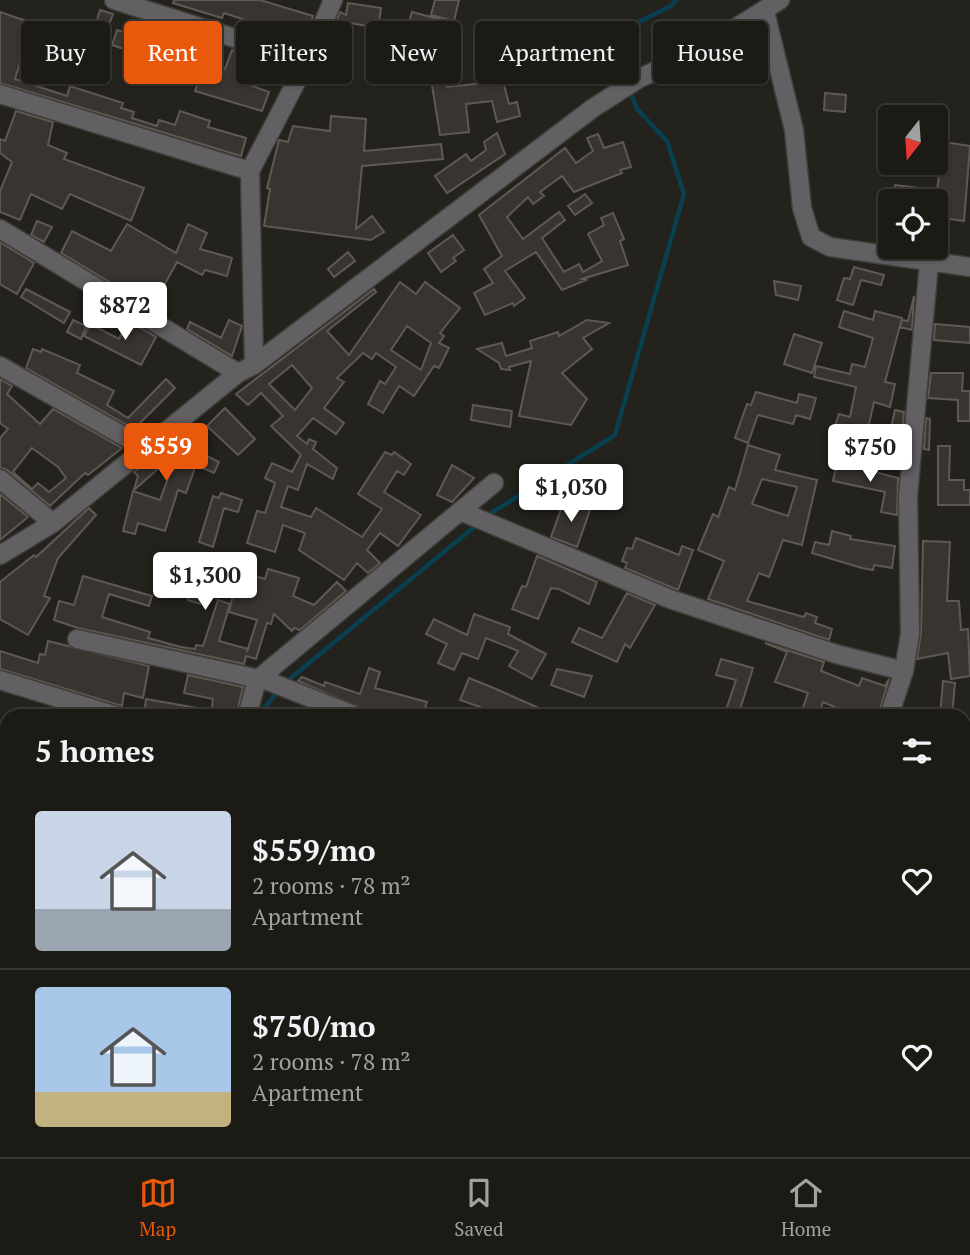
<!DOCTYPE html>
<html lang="en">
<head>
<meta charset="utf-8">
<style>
  body { margin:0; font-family:"PT Serif",serif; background:#282722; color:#f1f3f6; height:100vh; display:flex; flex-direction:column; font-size:26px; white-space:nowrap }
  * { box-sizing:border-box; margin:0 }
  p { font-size:23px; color:#a0a1a0 }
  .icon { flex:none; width:38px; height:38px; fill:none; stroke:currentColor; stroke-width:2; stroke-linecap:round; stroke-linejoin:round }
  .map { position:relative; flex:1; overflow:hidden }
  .details { position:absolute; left:0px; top:709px; width:971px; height:450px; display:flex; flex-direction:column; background:#1b1a15; border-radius:21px 21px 0 0; box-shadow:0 2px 5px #0004,0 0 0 2px #393834 }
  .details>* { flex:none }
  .hud { position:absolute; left:21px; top:21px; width:929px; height:63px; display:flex; gap:14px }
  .needle { width:46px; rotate:197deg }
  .tools { position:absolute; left:878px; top:105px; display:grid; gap:14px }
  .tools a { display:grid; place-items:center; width:70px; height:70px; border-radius:7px; background:#1b1a15; box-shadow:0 2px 5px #0004,0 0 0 2px #393834; font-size:35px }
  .price { position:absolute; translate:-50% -60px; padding:0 16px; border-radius:7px; background:#fff; color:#222; font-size:23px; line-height:46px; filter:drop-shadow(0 2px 4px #0008) }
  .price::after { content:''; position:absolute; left:50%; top:42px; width:21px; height:16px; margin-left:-10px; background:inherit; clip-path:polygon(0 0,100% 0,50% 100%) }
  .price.selected { background:#ea580c; color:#fff }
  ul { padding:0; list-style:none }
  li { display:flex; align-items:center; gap:21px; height:175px; padding:0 35px }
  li+li { border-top:2px solid #393834 }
  li span { display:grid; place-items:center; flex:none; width:196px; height:140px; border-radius:7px; color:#555 }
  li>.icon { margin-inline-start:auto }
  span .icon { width:84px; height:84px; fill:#fffc; stroke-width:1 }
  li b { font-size:30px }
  h2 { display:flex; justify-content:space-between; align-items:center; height:84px; padding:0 35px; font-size:30px }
  .pill { padding:0 24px; border-radius:7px; background:#1b1a15; box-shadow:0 2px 5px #0004,0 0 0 2px #393834; font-size:24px; line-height:63px }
  .pill.selected { background:#ea580c; color:#fff }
  .menu { display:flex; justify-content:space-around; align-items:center; height:98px; border-top:2px solid #393834; background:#1b1a15; font-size:19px; color:#a0a1a0 }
  .menu a { display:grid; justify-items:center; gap:4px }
  .menu .selected { color:#ea580c }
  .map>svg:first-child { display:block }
</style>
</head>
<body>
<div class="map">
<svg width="970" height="1157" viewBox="0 0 970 1157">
  <rect width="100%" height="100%" fill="#24221c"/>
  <path fill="#084051" d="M191,1152H297L291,1157H188Z
    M686,1152H769L779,1157H693Z"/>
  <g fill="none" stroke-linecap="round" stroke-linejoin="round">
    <path stroke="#084051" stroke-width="4.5" d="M626,83L617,61L620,31L671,6L676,0
      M485,517L615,435L684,194L667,141L637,109L630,91
      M286,682L479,523
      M258,716L278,691"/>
  </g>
  <path fill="#393430" stroke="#5f5954" stroke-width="2" fill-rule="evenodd" d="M174,0H260L313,16L304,39L224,13L222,18L173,3Z
    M435,0H459L454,21L431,15Z
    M348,3L381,8L378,28L350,23L343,40L330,35L340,12L346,15Z
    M100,10L113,14L108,27L96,23Z
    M0,12L32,23L15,79L67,96L70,86L123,103L121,108L134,112L132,118L157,126L159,120L175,125L180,111L210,121L208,127L246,138L241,156L0,83Z
    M412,12L439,19L437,29L409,22Z
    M117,30L147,39L142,55L112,45Z
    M197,38L208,42L202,61L225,69L232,50L245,54L236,80L269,92L262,111L195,91L199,79L183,73Z
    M523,40L525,57L539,53L543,67L502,78L497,57L509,54L507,43Z
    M342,61V65L348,64L349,80L325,82L324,74L314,75L319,63Z
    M446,72L447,87L503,81L509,104L517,102L520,116L497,122L492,101L466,104L469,132L440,135L430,73Z
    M825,93L846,95L845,112L824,110Z
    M16,111L53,122L48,145L67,153L64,159L144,188L131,221L70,194L62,209L31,194L20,220L0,212V191L12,162L0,153V139L5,141Z
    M331,116L366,119L364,151L441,144L443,159L362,166L356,229L372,216L384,232L371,240L264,226L270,189L267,188L279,140L288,142L293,126L330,131Z
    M497,133L505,154L447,193L435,176L466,154L471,161L486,150L484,142Z
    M598,134L604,148L623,142L631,167L620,170L622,173L574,192L562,176L540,192L544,196L533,204L528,197L507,217L523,239L559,212L565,220L542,238L564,272L579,264L583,272L602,261L588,234L604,225L601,218L613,213L624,239L620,241L628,265L582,279L586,280L562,290L536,252L505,271L525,298L514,306L513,303L485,315L474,293L493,283L484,269L502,256L479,215L565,148L576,163L593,151L587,138Z
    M944,142L970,146L964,221L936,217V201H893L895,185L937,190Z
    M585,194L592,203L575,215L568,206Z
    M37,221L52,227L44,242L31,235Z
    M127,224L176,253L188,224L207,233L200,249L232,258L227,276L205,270L202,275L177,262L156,300L142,292L138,299L61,253L72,231L111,251Z
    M453,235L464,250L453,258L456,261L441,272L428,253Z
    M0,242L34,263L17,294L0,284Z
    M348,252L355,261L334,277L328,269Z
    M854,267L884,275L881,285L861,280L853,305L837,300L844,278L850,279Z
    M774,281L801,286L798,300L776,295Z
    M400,282L416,294L425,282L460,308L440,333L444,336L439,343L449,348L439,368L434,366L414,396L399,386L383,413L368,404L380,381L385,384L396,367L376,353L372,359L363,353L337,378L344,382L324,408L344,423L336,434L313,418L297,436L307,444L309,439L316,442L313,449L337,468L333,479L307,464L298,490L288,486L281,507L311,517L316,508L362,537L382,509L358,494L385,452L392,455L394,452L411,464L404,475L397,471L384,492L421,515L398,546L380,533L367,550L380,563L368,573L357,563L344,580L299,550L305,533L283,525L275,552L247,543L257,511L265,513L275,483L265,478L272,463L292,472L301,455L271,426L283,416L261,393L248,405L236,394L374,289L376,292L327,331L349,355ZM407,326L431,343L421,370L391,350ZM292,365L312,388L295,410L269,384Z
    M26,289L70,312L64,323L21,297Z
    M914,296L912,330L900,327L902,320L908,321Z
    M844,311L873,320L875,311L902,318L885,382L895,384L890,407L874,402L866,437L847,432L848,429L835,426L839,414L850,417L856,387L814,377L816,366L850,374L852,364L865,367L873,338L839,327Z
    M73,320L86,326L81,339L67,332Z
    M229,320L242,326L232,356L187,329L190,322L221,338Z
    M587,320L609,323L583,338L592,349L562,373L587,399L571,425L519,416L531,361L509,367L510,370L501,369L499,363L477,349L502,343L506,356L532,348L530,341L558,332L559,336Z
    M128,321L156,337L141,365L84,336L90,324L119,339Z
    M935,324L970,327V343L934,340Z
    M794,334L822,343L812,373L784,364Z
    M33,349L41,352L42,349L80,365L77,373L114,391L107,405L128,418L166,379L175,388L134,429L26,368Z
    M931,373H963L962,391H970V421H958V400L928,398Z
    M0,379L12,386L7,394L40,424L53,409L122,448L88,475L85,473L50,506L7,470L0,468V438L8,429L0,423ZM32,448L58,467L66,478L49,492L38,483L32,489L13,472Z
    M756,392L797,403L799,394L816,398L810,419L796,415L793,424L758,415L748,443L735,438L747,404L751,405Z
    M473,405L512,411L510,427L471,420Z
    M225,408L255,439L238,455L207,426Z
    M895,410L904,412L901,444L888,441Z
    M926,418L930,419L929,450L924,449Z
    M190,427L197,435L185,445L219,462L214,473L196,465L186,493L178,490L165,531L138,523L135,534L123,531L133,491L160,500L178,451L134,490L138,476L134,472Z
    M748,445L780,455L775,470L817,480L802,545L783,540L769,577L759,573L747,601L804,617L806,613L817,617L815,623L832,629L829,640L708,599L724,561L698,550L713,514L718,517L729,487L735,490ZM762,479L797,487L788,516L752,504Z
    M938,446H950L949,480H964V490H970V505H938Z
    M837,462L898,478L897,515L881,512L885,492L833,481Z
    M452,465L474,478L452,502L437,495Z
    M221,493L242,500L238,512L224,508L213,547L199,542L213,496L219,498Z
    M0,494L28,517L0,540Z
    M564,501L590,510L577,547L551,537Z
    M89,508L96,515L58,558L44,596L50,598L28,635L0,619V582L34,555L36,557Z
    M832,531L851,536L850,539L895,546L892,568L874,565L873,570L862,568L812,553L815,542L829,545Z
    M636,538L679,555L682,546L693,550L678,590L625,568L627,563L622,561L627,548L632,549Z
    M923,541L950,542L947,601H959L961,630L968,629L970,676L951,679L948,653L917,659L921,633Z
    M537,556L597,582L589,604L559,589L551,588L538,619L512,609L522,586L526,587Z
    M197,567L209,570L200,604L188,600Z
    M268,569L299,578L293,596L314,605L337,582L346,591L300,630L294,628L292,631L274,614L271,624L267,623L256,659L246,656L244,664L78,628L54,620L59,601L74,605L83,576L152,596L149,606L109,594L102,617L150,632L148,638L181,647L195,649L196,645L203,646L218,600L230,604L219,641L248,649L247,652L257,620L229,612L236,582L239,571L265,579Z
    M627,593L655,605L630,648L625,644L617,662L572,642L579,628L602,638Z
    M474,614L510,627L508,634L546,654L532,679L509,666L518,651L486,638L478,659L462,653L454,670L438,663L447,644L426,634L434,619L467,635Z
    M48,641L149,666L143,698L124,693L122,706L0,669V651L38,663L40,654L45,655Z
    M765,643L824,662L821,671L859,686L862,678L885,686L889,679L878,716H856L823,702L818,716H800L808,693L775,682L787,652Z
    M721,659L753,668L738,716H724L736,680L716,675Z
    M369,668L380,672L375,688L427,702L425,707L446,716H378L298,681L302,677L324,686L325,682L360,694Z
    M557,669L592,676L584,697L551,685Z
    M188,675L243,687L236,716H211L213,699L184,693Z
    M469,678L496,689L557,716H505L460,700Z
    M943,681L955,683L952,716H940Z
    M146,699L209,710V716L144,715Z"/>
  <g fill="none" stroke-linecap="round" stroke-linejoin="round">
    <defs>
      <path id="minor" d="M114,0L307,61
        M765,12L794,130L802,208L811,237L830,247L970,267
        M0,94L250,171
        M0,229L238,373
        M254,365L250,171L307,61L333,0
        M0,366L143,447
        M0,479L53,523
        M460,511L670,599L836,654L904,671
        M0,555L53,523L238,373L254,365L593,108L640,78L702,49L780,0
        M77,639L268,681L356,716
        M0,680L117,716
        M247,716L257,680L494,483
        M889,716L904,671L910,633L908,496L929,263
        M0,799L7,801
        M0,898H7
        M964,952H970
        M0,964H7
        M28,1157L31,1152"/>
    </defs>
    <use href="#minor" stroke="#403e39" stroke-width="21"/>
    <use href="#minor" stroke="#636063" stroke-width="18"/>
  </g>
</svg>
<div class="tools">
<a><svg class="needle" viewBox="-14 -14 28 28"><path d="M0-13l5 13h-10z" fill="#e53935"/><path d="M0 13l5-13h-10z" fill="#a0a1a0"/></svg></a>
<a><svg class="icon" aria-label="locate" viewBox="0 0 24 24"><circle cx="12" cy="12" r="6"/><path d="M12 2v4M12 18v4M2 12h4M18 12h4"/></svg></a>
</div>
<b class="price" style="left:125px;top:342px">$872</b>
<b class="price selected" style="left:166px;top:483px">$559</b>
<b class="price" style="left:870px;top:484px">$750</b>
<b class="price" style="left:571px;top:524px">$1,030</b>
<b class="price" style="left:205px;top:612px">$1,300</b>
<div class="hud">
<a class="pill">Buy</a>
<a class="pill selected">Rent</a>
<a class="pill">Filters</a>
<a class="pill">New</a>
<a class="pill">Apartment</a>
<a class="pill">House</a>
</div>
<section class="details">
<h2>5 homes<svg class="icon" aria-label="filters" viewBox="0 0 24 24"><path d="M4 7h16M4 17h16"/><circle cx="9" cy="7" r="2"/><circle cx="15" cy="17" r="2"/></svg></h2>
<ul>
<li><span style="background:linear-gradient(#c9d6e8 70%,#9aa5b1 0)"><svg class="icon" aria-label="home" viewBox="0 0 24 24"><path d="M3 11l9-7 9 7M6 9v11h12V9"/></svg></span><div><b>$559/mo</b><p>2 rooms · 78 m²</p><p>Apartment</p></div><svg class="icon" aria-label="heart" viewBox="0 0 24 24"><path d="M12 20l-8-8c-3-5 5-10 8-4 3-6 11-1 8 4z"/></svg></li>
<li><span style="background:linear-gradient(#a9c7e8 75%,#c2b280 0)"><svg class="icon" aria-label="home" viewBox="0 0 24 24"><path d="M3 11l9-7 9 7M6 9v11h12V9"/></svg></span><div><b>$750/mo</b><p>2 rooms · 78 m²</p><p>Apartment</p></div><svg class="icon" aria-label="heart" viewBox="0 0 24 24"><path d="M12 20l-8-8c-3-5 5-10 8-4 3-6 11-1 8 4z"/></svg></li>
</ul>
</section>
</div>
<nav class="menu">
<a class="selected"><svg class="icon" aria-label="map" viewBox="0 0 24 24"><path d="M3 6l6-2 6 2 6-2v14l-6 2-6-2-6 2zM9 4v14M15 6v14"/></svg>Map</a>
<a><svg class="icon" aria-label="saved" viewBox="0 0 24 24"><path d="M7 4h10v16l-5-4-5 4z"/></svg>Saved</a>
<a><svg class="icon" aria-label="home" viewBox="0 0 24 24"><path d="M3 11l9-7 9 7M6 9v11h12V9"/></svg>Home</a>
</nav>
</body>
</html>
